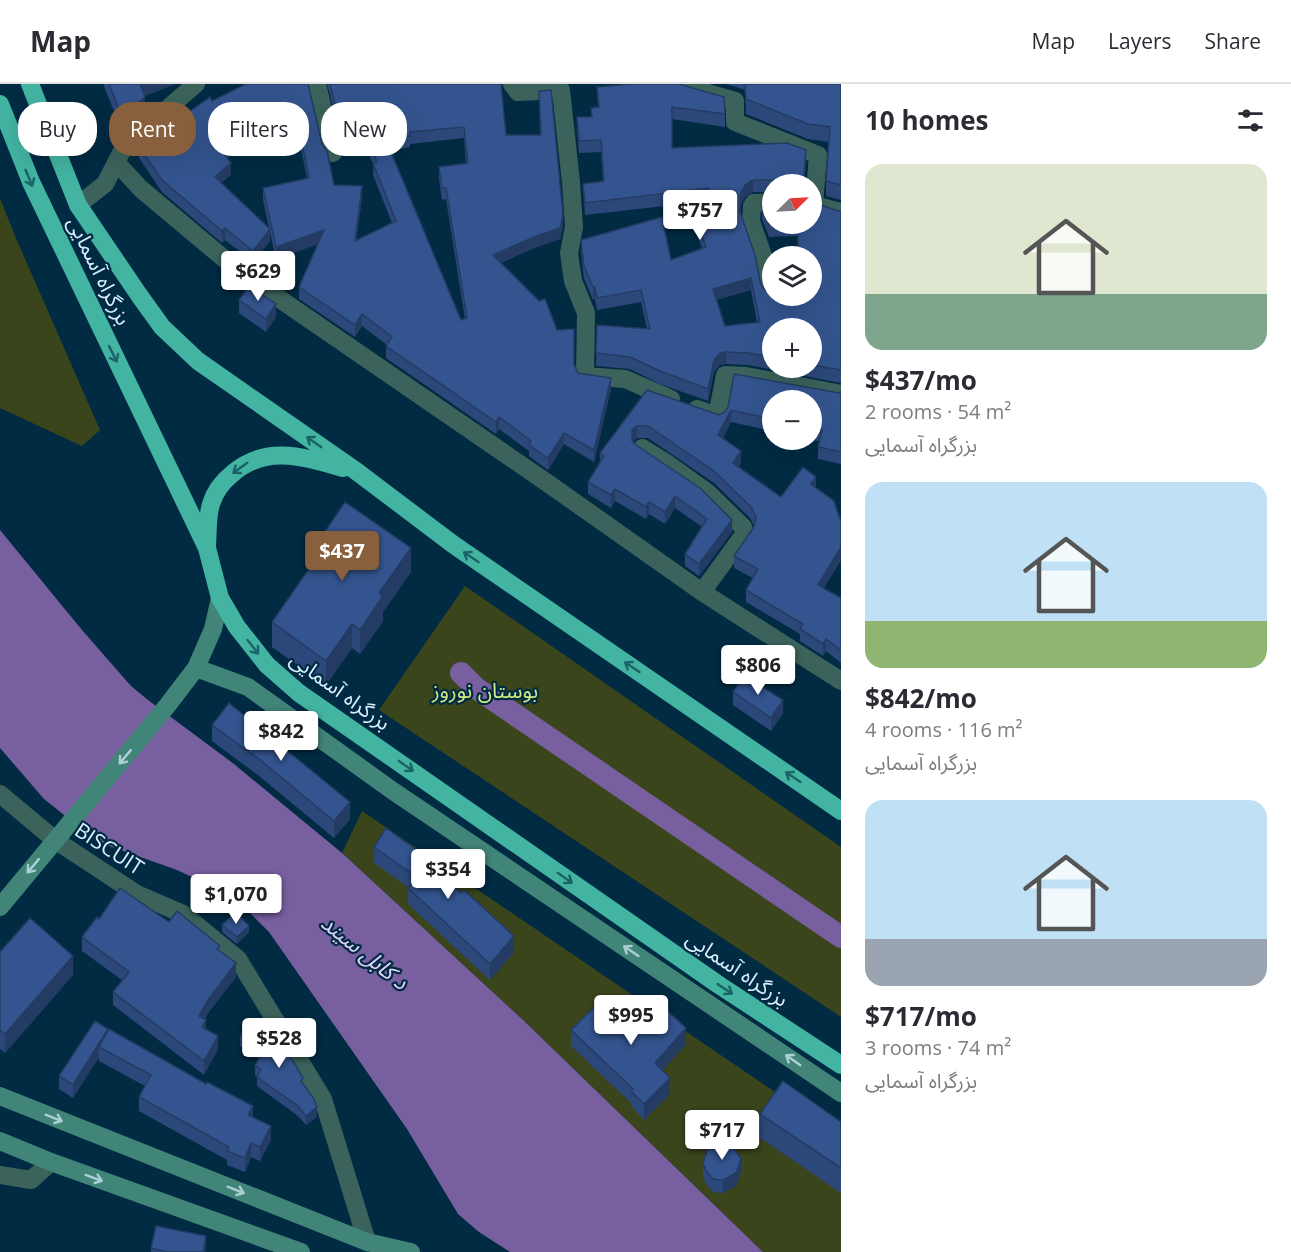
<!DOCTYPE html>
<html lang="en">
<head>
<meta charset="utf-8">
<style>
  body { margin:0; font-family:"Open Sans","Noto Sans Arabic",sans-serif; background:#f7f7f7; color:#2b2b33; height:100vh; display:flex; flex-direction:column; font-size:22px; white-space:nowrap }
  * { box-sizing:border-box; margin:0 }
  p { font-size:20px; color:#7c7c81 }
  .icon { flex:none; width:33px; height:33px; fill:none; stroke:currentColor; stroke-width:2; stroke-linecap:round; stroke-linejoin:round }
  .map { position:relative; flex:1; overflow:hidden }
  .details { display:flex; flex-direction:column; background:#fff; width:450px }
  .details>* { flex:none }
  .guide { position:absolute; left:18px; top:18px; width:570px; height:54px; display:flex; gap:12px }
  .needle { width:39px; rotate:66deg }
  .fabs { position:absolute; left:762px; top:90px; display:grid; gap:12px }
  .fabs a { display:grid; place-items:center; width:60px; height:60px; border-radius:50%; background:#fff; box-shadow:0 6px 24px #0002; font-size:30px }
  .price { position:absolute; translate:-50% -51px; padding:0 14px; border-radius:6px; background:#fff; color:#222; font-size:20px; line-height:39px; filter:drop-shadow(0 2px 3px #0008) }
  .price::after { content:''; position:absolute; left:50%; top:36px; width:18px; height:14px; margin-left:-9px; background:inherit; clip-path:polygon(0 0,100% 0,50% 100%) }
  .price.selected { background:#88603e; color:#fff }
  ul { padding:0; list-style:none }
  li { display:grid; align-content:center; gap:12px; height:318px; padding:0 24px }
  li span { display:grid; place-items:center; height:186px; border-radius:18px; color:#555 }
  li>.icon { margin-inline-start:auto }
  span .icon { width:108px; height:108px; fill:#fffc; stroke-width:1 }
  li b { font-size:26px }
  h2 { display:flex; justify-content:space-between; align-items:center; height:72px; padding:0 24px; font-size:26px }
  .chip { padding:0 21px; border-radius:24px; background:#fff; box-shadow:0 6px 24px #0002; font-size:21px; line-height:54px }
  .chip.selected { background:#88603e; color:#fff }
  header { display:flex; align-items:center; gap:36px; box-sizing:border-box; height:84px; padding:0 30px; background:#fff; border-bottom:2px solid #e1e1e2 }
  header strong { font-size:28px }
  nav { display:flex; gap:33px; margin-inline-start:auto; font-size:21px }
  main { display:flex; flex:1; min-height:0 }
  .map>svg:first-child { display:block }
</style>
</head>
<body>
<header>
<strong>Map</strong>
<nav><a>Map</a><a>Layers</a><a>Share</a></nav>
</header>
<main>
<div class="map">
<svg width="841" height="1168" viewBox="0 0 841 1168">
  <rect width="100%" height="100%" fill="#012b43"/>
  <path fill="#3b451c" d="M0,114L15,152L100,346L82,362L0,324Z
    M465,502L841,763V933L379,626Z
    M362,727L841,1053V1168H763L523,936L342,769Z"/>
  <path fill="#785fa0" d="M0,446L82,546L131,602L148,616L234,680L342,769L523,936L763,1168H510L479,1148L458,1130L407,1045L269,848L243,822L217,805L177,786L98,758L44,715L0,664Z"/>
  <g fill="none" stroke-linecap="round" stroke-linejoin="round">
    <path stroke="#785fa0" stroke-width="22" d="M461,589L476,604L841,853"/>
    <path stroke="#3b635b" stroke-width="18" d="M317,0L333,69
      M512,0L518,8L561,6L571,98L574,143L569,169L573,197L586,229L585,292L625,295L671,315
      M677,0L735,17V38L818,71L814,121L841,128
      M116,78L141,105L259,204L274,211L546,398L702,508L841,597
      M772,118L754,119L752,122L751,137L766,180L772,211
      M78,121L105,100L125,61L196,0
      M697,325L717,332L725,291L746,292L841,310
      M642,364L668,380L707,408L743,443L745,449L702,508
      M0,710L55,756L137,810L183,830L238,875L323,1015L367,1158
      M0,1091L31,1096L51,1078"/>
    <path stroke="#418478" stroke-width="18" d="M196,584L248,603L393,707L841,1009
      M0,823L167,622L196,584L213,545L220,514
      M0,1012L367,1158L411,1168
      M0,1057L51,1078L301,1168"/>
    <path stroke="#43b4a2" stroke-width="18" d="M30,0L78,121L139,211L162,243L198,277L356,387L454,461L841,727
      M0,20L31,98L207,464L220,514L237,543L267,581L299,609L719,901L841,981
      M207,462C208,449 207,432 211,420C215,407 222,398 232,390C266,360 304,373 343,384"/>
  </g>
  <path fill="#2c487a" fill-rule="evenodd" d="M104,0H175L145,12V29L131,41L121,45L104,2Z
    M244,0H308L322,60L334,101L362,113L356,157L392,139L373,91V80L364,57L360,58L356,46L339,47L327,0H501L506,51H540L539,7L563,142L560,155L534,164L501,179L557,246L578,289L611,305L594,378L564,360L548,386L529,372V367L499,345L496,350L386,274V262L387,261L362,242L355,253L299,215V203L318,160L276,175L270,148V157L253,178L225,156L222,159L162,108L139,74V63L212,17L244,1ZM260,40L296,41L307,94L263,104V116L269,144L221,99L231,91L227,74L235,69L233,54ZM464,54L466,79L439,83V95L442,116L446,115L465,235L461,236L391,67L410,63V60Z
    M727,0H841V116L826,112V97L829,58L808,55L746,30L745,6Z
    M597,3L725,30V43L672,35V64L806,78L804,100H772V108H753L745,113L741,121V129L761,201L768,209L812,212V172H799L797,152L769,153L762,135L763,118L841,127V299L748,281L726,280L720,281L714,288L708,317L660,300L630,285L596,282L597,241L647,245L641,218L597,226L595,215L593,216L584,194L581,168V156L671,176L702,164L692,138V125L709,121L708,117L585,131L583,100L603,97L601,68L579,69L577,46V33H591V24L598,23ZM751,206L757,238L725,242L716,216ZM772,244H812V284H772Z
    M239,216L276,233L266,248L239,229Z
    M734,290L839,309L841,308V380L818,375V363L820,357L811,356L812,316H772V347L731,338L723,354L741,367V379L739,383L781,413L803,383L816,393V404L834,417L841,438V476L824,504L841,514V579L826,567L823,572L800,557V550L746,518V506L753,494L734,484V472L754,443L751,435L714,399L648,354H637L633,358L636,361L700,404L732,436V448L699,492L685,482V470L702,443L675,424L665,440L649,430L646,435L615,417L611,424L588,410V398L600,379V369L647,306L719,331L725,328L728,323Z
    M320,455L411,488L383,528V537L360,570L352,564L326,601L272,563V538L320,469Z
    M733,608L783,629L771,647L733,621Z
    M212,641L350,735L334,754L259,692L212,657Z
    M374,763L418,769L514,868L490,896L408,820V803L374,779Z
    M169,838L220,867L236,893L208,929L205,935L206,945L218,965L204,991L113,921V908L122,896L82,867V853Z
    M222,841L249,848L237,860L222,848Z
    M0,868L73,891L5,969L0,965Z
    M612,932L686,960L662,986L670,1010L644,1036L631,1022V1019L571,962V946Z
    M95,937L253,1034L271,1056L260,1077L251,1073L245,1088L227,1081V1076L139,1027V1013L145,1002L99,977V973L73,1014L59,1005V992Z
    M240,952L286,971L303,1000L317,1033L306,1041L298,1032L257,1002V993L255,991V981L259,975L240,962Z
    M760,1030L841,1038V1109L760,1054Z
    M703,1079L741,1088L736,1102L723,1109L713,1108L706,1100L703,1092Z
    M151,1164H206L205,1168H151Z"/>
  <path fill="#243b63" d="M139,0H175L139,14Z
    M145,13V29L131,41L121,45V30Z
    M260,29V40L228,57V45Z
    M235,57V69L221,77V66Z
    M806,66V78L804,100H803Z
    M231,79V91L215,104V93Z
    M753,96V108L745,113L741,121V109L745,101Z
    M362,102V113L355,169V157Z
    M563,131V142L560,155L534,164L493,182V171Z
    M225,144V156L222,159V147Z
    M270,145V157L253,178V167Z
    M324,146V158L276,175V163Z
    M751,194V206L713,217V205Z
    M593,203H595V215L593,216Z
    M276,220V233L266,248V235Z
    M362,230V242L355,253V241Z
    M726,268V280L720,281L714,288L708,317V305L714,276L720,269Z
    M611,294V305L594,378V366Z
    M731,326V338L718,363V351Z
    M499,333V345L496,350V338Z
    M637,342V354L632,359V346Z
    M564,349V360L548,386V374Z
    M741,367V379L733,391V379Z
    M816,393V406L811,400Z
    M615,405V417L611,424V411Z
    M675,412V424L665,440V428Z
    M649,418V430L646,435V423Z
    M732,436V448L699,492V480Z
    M841,463V476L818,513V501Z
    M411,464V488L383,528V537L360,570V546L379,509Z
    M352,540V564L326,601V577Z
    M826,555V567L823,572V560Z
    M783,616V629L771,647V634Z
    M350,718V735L334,754V737Z
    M249,842V848L237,860V853Z
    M514,852V868L490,896V880Z
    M73,872V891L5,969V950Z
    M236,879V893L208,929L199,946V932L208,916Z
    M206,936V949L202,943Z
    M686,944V960L655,995V979Z
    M108,945L99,963V973L73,1014V1001Z
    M218,952V965L204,991V977Z
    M670,994V1010L644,1036V1020Z
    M253,1022V1036L248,1031Z
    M317,1023V1033L306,1041V1032Z
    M271,1042V1056L260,1077V1063Z
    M251,1059V1073L245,1088V1074Z
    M741,1075V1088L736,1102L723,1109V1096Z
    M206,1152V1164L205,1168H203Z"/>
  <path fill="#33548e" stroke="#243b63" stroke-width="1.5" fill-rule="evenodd" d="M109,0H140L145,13L131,25L121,30Z
    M246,0H308L322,60L327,67L334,101L362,102L355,157L396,137L373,79L377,78L364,46H360L356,34L339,35L330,0H501L506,51H541L539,7L551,6L563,131L560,144L534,153L493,171L539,217L545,215L557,246L574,245V280L578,289L611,294L594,366L564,349L548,374L529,361L531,357L499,333L496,338L386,262L392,253L362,230L355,241L299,203L324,146L276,163L263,104L309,94L296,30L260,29L228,45L235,57L221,66L231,79L215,93L270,145L253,167L225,144L222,147L162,96L139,63L210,13L212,17ZM464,43L468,79L439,83L442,104H446L467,234L461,236L386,56L410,52V48Z
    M632,0H679L724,13L725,30L672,23V64L787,59L806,66L803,100H780L778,96H753L745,101L741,109L740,128L755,171L761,201L768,209L772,210V212H812V172H799L797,140L769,141L762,123L763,118L772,117V140H812V118L838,127H841V286L812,281V244H772V273L748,269L726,268L720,269L714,276L708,305L660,287L630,273L596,269L597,241L650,245L641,206L597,214L595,203H593L584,182L581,156L662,133L671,176L706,163L692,125L711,120L708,104L585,119L583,100L604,97L601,56L579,57L577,33H592L591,24L599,23L597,3ZM751,194L760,238L725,242L713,205Z
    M745,0H841V101L826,97L830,43L808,40L746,15Z
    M249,202L276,220L266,235L239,216Z
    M734,290L839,309L841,308V368L818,363L822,346L812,343V316H772V335L731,326L718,351L741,367L733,379L781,413L803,383L816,393L811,400L834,417L841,438V463L818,501L841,514V566L826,555L823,560L800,545L803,540L746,506L758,485L734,472L754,443L756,433L751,423L714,387L648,342H637L632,346V357L636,361L700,404L732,436L699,480L685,470L707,435L675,412L665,428L649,418L646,423L615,405L611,411L588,398L604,372L600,369L647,306L719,331L725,328L728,323Z
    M345,418L411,464L379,509L383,512L360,546L352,540L326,577L272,538L327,459L320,455Z
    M744,591L783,616L771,634L733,608Z
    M229,619L350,718L334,737L259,675L212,641Z
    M386,744L418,767L417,768L461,809L464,806L514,852L490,880L408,804L418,794L374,763Z
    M120,804L169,838L177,827L220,862L217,865L236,879L208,916L199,932L206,936L202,943L218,952L204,977L113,908L129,888L82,853L97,833L99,835Z
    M236,828L249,842L237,853L222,841Z
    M30,834L73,872L5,950L0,946V868Z
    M598,919L612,932L622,922L644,944L663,923L686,944L655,979L670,994L644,1020L631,1007L633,1005L571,946Z
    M95,937L108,945L73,1001L59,992Z
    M250,938L281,957L286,966L284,969L292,975L303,994L301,997L314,1015L317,1023L306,1032L298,1022L257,993L261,985L255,981L263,968L240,952Z
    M109,945L206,1000L207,998L253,1022L248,1031L271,1042L260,1063L251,1059L245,1074L227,1067L229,1063L139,1013L151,991L99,963Z
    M783,997L841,1038V1084L760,1030Z
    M716,1058L728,1060L734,1064L741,1075L736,1089L723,1096L713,1095L706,1087L703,1079L707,1067Z
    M156,1142L206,1152L203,1168H167L151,1164Z"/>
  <defs><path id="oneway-shaft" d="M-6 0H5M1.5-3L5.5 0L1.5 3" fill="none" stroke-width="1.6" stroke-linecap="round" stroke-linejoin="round" transform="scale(1.5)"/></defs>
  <g stroke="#1b6269">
    <use href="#oneway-shaft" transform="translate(29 94) rotate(67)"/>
    <use href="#oneway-shaft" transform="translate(113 270) rotate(64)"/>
    <use href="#oneway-shaft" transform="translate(314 358) rotate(-145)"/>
    <use href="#oneway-shaft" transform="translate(240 384) rotate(144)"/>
    <use href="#oneway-shaft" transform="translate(471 473) rotate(-146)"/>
    <use href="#oneway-shaft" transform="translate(253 563) rotate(52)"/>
    <use href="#oneway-shaft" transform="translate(632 583) rotate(-146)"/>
    <use href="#oneway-shaft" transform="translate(406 682) rotate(35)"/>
    <use href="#oneway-shaft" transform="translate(793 693) rotate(-146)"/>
    <use href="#oneway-shaft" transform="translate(565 794) rotate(35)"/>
    <use href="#oneway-shaft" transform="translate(725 905) rotate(34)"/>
  </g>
  <g stroke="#accfd6">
    <use href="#oneway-shaft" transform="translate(125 673) rotate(130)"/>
    <use href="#oneway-shaft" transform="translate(33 782) rotate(130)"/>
    <use href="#oneway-shaft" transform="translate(631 867) rotate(-146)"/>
    <use href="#oneway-shaft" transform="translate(793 976) rotate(-145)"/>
    <use href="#oneway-shaft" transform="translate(54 1034) rotate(22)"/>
    <use href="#oneway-shaft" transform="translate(94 1094) rotate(20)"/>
    <use href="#oneway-shaft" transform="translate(236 1106) rotate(22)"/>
  </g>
  <g text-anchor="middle" stroke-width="4.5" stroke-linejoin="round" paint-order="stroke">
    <g font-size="21" fill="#daefff" stroke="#012b43">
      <text transform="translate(99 187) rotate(64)" y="7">بزرگراه آسمایی</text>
      <text transform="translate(340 607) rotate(36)" y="7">بزرگراه آسمایی</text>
      <text transform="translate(109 765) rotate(33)" y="7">BISCUIT</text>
      <text transform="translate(737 885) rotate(34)" y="7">بزرگراه آسمایی</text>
    </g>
    <g font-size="21" fill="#d0eb84" stroke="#012b43">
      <text x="485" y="614">بوستان نوروز</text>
    </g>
    <g font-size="22" font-style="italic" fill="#dfd2f8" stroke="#012b43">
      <text transform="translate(365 868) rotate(39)" y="8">د کابل سيند</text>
    </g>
  </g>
</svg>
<div class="fabs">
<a><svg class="needle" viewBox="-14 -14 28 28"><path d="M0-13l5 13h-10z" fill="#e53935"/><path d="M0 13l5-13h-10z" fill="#7c7c81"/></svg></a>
<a><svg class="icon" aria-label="layers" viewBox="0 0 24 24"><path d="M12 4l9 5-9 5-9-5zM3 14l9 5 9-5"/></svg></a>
<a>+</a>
<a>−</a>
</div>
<b class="price" style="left:700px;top:157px">$757</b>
<b class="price" style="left:258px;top:218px">$629</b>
<b class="price selected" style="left:342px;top:498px">$437</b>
<b class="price" style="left:758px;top:612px">$806</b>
<b class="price" style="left:281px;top:678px">$842</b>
<b class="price" style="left:448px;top:816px">$354</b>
<b class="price" style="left:236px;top:841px">$1,070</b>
<b class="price" style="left:631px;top:962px">$995</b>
<b class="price" style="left:279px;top:985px">$528</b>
<b class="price" style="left:722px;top:1077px">$717</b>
<div class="guide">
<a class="chip">Buy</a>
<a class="chip selected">Rent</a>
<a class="chip">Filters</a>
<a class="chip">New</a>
</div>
</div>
<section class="details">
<h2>10 homes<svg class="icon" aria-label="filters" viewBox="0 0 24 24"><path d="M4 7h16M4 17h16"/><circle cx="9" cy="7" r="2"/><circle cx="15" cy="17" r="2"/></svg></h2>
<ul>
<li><span style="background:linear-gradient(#dfe7d0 70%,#7fa58c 0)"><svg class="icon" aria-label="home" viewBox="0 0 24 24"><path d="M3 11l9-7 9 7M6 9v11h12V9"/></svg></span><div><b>$437/mo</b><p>2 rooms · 54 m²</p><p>بزرگراه آسمایی</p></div></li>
<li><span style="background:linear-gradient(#bfe0f5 75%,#8fb573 0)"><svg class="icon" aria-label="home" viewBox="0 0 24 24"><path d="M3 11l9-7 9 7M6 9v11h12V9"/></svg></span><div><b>$842/mo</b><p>4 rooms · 116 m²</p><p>بزرگراه آسمایی</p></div></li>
<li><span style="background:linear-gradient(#bfe0f5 75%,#9aa5b1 0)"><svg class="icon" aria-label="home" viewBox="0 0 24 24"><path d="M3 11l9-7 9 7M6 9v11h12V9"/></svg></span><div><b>$717/mo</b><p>3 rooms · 74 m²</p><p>بزرگراه آسمایی</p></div></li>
</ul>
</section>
</main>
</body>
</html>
